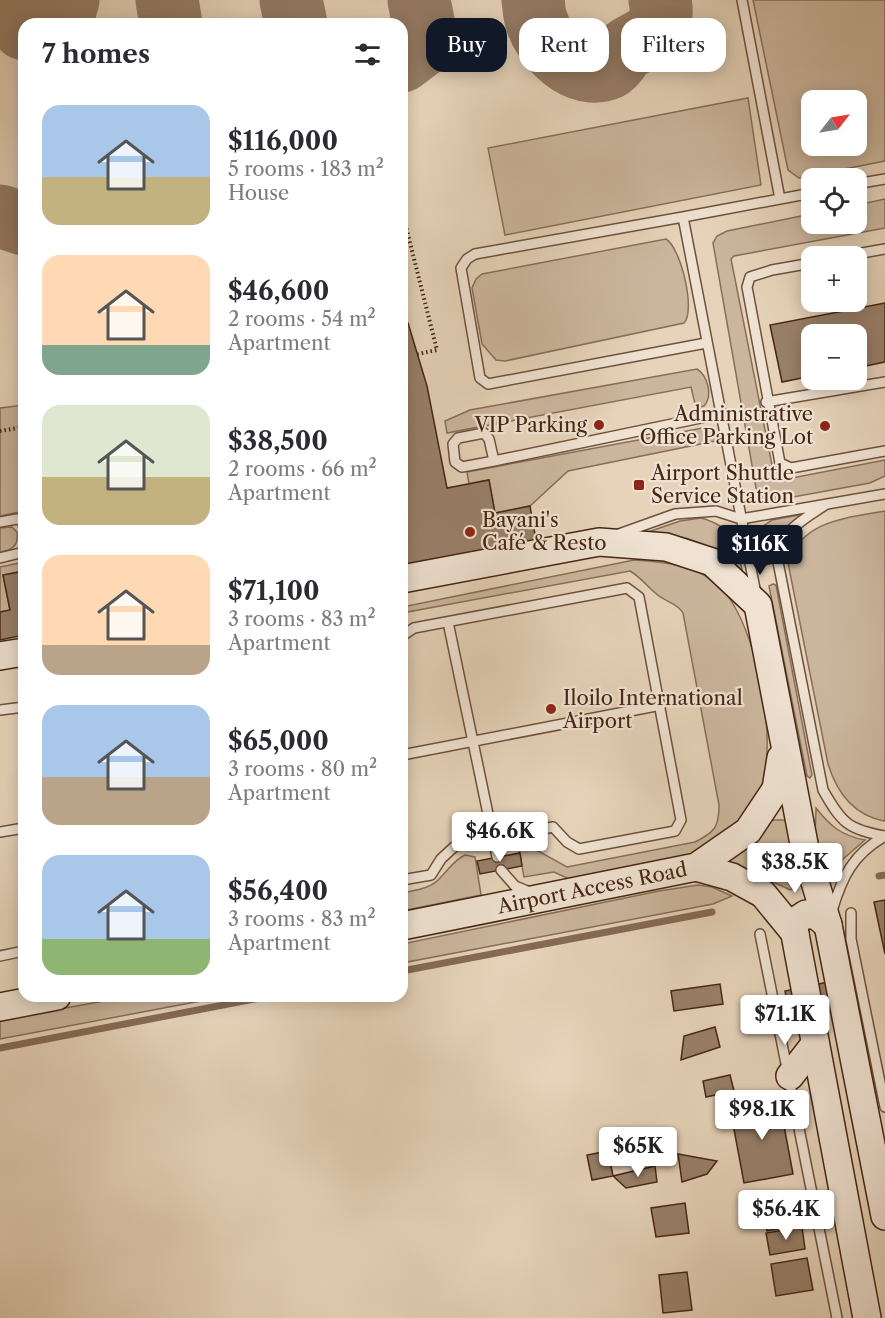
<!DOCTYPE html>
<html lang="en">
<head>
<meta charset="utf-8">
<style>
  body { margin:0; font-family:"Libre Caslon Text",serif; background:#f2f2f3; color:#2b2b33; height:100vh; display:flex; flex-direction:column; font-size:22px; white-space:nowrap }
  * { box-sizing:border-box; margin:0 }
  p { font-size:20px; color:#7c7c81 }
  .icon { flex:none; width:33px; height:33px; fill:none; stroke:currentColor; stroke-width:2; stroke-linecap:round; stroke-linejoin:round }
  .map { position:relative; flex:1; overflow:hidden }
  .side { position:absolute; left:18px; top:18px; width:390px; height:984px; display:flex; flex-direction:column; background:#fff; border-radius:18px; box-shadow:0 3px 15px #0003 }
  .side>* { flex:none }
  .guide { position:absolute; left:426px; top:18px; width:369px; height:54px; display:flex; gap:12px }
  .needle { width:39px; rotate:59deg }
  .buttons { position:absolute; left:801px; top:90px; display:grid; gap:12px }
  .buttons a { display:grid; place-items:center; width:66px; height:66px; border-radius:12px; background:#fff; box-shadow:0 3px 15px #0003; font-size:30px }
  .price { position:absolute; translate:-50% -51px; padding:0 14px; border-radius:6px; background:#fff; color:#222; font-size:20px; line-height:39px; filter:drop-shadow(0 2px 3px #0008) }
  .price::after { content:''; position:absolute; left:50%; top:36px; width:18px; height:14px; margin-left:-9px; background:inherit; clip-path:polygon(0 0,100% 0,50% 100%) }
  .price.selected { background:#111827; color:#fff }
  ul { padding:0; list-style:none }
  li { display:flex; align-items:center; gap:18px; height:150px; padding:0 24px }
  li span { display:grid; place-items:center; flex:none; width:168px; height:120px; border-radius:18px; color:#555 }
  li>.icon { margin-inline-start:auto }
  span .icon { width:72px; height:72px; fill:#fffc; stroke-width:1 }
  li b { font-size:26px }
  h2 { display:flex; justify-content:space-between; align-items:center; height:72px; padding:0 24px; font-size:26px }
  .pill { padding:0 21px; border-radius:18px; background:#fff; box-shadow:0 3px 15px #0003; font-size:21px; line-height:54px }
  .pill.selected { background:#111827; color:#fff }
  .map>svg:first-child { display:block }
</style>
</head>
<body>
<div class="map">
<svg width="885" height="1318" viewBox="0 0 885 1318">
  <rect width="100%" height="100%" fill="#e6d3b9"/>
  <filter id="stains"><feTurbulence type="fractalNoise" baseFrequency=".00333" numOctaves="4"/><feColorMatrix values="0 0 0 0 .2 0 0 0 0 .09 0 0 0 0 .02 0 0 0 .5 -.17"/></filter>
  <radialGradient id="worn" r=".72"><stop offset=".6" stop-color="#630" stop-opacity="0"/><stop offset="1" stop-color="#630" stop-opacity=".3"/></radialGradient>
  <path fill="#cbb69d" stroke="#886e58" stroke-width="1.5" fill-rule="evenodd" d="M753,0H885V161L799,178L788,170ZM812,100H856V146H812Z
    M748,98L761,185L505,235L488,148Z
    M885,199V228L734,256L731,259L772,465L778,473L792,478L885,460V476L870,483L771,501L764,500L756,488L713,243L717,236L727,231L811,214L812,224H856L857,205Z
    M666,239C681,248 696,311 684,323L505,361L496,360L482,344L472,288L476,279L482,274Z
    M697,369C708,376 713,396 704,406L696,408L691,387L447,433L445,421L470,410Z
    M24,405V511L0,516V408Z
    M708,427L714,429L717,435L715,441L568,471L530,506L495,513L489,480L469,484L467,472Z
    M885,511V821H884C853,815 837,793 828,764L788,563C802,520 847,518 885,511Z
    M804,514L785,528L773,546H768L762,538V527L772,520Z
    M701,518C734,527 736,543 743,574C716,545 685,533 645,533L680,521Z
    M12,527L17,532C19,546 12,550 0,552V528Z
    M634,560C663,562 692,564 716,583C759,618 789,774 747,816C736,827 709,847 695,854C685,859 671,859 660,861C630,868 600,874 571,880L554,872L524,877L519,850L531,847L567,867L695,842C715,832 719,827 719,805L683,613C678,604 667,602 659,596C648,588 642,578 630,571L402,613V607Z
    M24,562V571L3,575L10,610L0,612V567Z
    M773,584L776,585L812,775L810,778L807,776L769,586Z
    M816,808C830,826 842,836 865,840L842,860L828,883L815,839Z
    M772,820H791L799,880L798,885L790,890L726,860L757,837Z
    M465,855L475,857L481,895L402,911V893C416,890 431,889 441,877C450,868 453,861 465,855Z
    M698,885L712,887L732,896L713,904L402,963V944L659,891Z
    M131,996H227L0,1039V1020Z"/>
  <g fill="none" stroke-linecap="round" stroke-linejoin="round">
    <path stroke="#866a55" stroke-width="7" d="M879,876L885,875
      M402,971L712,912
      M0,1048L270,996"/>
    <path stroke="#967c66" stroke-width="63" d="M3,0L24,29
      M167,0L171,24
      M291,0L296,24
      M533,0C534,6 534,13 536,19C543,46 578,82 609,68C617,64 620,53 628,48C651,34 666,32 660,0
      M61,24L68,0
      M402,61L427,42L419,0
      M0,216L24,224"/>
  </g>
  <path fill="#99806a" stroke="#462614" stroke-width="1.5" d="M885,303V362L856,368V334H812V376L782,382L770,325Z
    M408,323L427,386L447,488L489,480L495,513L530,506L536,540L402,565V324Z
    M24,571V635L0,640V612L10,610L3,575Z
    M520,853L522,866L480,874L477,861Z
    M885,900V954L874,902Z
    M852,977L858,1006L791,1020L785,991Z
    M720,984L723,1004L674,1011L671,991Z
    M715,1027L720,1047L681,1060L684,1036Z
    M730,1075L734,1091L706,1097L703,1081Z
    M779,1099L793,1174L744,1183L730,1108Z
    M608,1151L613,1176L592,1180L587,1155Z
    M678,1154L717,1161L707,1174L682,1182Z
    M655,1166L657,1182L626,1188L613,1176Z
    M685,1203L689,1233L656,1237L651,1208Z
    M798,1203L802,1225L767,1231L763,1209Z
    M802,1227L805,1249L770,1255L766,1233Z
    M807,1258L813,1290L776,1296L771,1264Z
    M687,1272L692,1310L663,1313L659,1275Z"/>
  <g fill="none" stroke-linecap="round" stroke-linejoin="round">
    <defs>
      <path id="lane" d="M742,0L780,199
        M856,184L885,179
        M683,217L812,193
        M845,256L885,249
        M812,263L772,270L750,277L747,287L780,463L791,468L885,451
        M706,343L488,384L480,378L461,268L467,259L475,254L683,217L756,594
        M766,402L885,382
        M494,461L489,439L484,433L458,438L453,444L455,462L462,467L494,461L720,414
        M825,505C804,519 782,530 777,557L823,790C841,822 848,830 885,836
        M0,522L17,519L22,521L24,527
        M619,534L675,514L716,511L741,519L885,494
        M0,558L24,552
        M750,563L777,557
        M448,622L497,857
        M402,636L414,628L627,588L639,597L681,820L675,831L579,849L567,842L553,827L455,846L441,859L431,875L402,880
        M0,710L24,707
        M402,755L661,705
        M0,832L24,828
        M501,870L515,886L532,893
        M832,911C842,877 853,854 885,836
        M851,913V939L885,1107
        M760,934L837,1318
        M0,956L24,951"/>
      <g id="secondary">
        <path d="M402,579L599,542L666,547L712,562L758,605L805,849L828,925L885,1216"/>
        <path d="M0,656L24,652"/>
        <path d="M696,867L732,877L763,894L795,933"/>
        <path d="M828,925L817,916L806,914L797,920L794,929L867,1318"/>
        <path id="s1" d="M402,926L696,867L748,831L776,789L781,758"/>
        <path d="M0,1007L57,996"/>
        <path d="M790,1076L815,1044"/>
      </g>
    </defs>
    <use href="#lane" stroke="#6e513d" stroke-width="12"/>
    <use href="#secondary" stroke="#462614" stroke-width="30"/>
    <path stroke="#462614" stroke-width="4" stroke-dasharray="1.5 3" stroke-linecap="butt" d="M402,211L437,350L418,354
      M0,431L24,427"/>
    <use href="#lane" stroke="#efe2d2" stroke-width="9"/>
    <use href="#secondary" stroke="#efe2d2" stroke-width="27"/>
  </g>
  <g fill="#8f2418" stroke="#efe2d2" stroke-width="2">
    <circle cx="599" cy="425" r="6"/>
    <circle cx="825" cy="426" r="6"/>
    <rect x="633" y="479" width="12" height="12" rx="3"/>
    <circle cx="470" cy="532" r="6"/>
    <circle cx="551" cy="709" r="6"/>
  </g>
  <g text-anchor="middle" stroke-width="4.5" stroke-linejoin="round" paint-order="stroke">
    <g font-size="20" fill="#462614" stroke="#efe2d2" text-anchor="start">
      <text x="813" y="421" text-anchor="end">Administrative<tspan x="813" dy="23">Office Parking Lot</tspan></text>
      <text x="587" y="432" text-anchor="end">VIP Parking</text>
      <text x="651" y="480">Airport Shuttle<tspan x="651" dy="23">Service Station</tspan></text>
      <text x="482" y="527">Bayani's<tspan x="482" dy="23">Café &amp; Resto</tspan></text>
      <text x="563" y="705">Iloilo International<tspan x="563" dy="23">Airport</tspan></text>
    </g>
    <g font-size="20" fill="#462614" stroke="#efe2d2">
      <text dy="7" stroke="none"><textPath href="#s1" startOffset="194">Airport Access Road</textPath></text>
    </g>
  </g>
  <rect width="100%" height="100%" filter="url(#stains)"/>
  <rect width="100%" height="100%" fill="url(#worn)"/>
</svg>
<div class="buttons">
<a><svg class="needle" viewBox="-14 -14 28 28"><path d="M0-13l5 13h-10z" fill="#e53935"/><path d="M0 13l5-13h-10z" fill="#7c7c81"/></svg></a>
<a><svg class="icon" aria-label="locate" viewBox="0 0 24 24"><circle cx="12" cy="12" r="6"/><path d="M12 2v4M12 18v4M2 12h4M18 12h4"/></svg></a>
<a>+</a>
<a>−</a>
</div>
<b class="price selected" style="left:760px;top:576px">$116K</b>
<b class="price" style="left:500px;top:863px">$46.6K</b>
<b class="price" style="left:795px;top:894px">$38.5K</b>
<b class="price" style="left:785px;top:1046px">$71.1K</b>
<b class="price" style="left:762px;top:1141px">$98.1K</b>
<b class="price" style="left:638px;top:1178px">$65K</b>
<b class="price" style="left:786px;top:1241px">$56.4K</b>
<div class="guide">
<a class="pill selected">Buy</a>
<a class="pill">Rent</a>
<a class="pill">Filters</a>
</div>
<section class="side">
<h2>7 homes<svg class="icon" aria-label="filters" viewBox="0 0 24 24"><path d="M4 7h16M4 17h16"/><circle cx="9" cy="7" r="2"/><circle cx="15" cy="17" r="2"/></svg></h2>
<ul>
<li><span style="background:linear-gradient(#a9c7e8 60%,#c2b280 0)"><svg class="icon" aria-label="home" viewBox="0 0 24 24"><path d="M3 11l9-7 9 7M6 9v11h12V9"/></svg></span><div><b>$116,000</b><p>5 rooms · 183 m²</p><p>House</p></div></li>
<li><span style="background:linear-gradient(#ffd9b3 75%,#7fa58c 0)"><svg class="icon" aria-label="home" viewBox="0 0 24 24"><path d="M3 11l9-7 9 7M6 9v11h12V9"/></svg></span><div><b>$46,600</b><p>2 rooms · 54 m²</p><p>Apartment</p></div></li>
<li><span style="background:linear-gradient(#dfe7d0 60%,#c2b280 0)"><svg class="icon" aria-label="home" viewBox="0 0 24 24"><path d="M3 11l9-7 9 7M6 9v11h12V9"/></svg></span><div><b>$38,500</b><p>2 rooms · 66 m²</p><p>Apartment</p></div></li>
<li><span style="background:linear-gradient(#ffd9b3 75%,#b9a48a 0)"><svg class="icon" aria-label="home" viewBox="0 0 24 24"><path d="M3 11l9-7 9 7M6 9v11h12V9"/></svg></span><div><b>$71,100</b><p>3 rooms · 83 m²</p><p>Apartment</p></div></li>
<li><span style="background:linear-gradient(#a9c7e8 60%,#b9a48a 0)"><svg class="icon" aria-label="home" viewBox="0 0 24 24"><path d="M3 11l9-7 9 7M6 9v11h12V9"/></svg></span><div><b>$65,000</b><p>3 rooms · 80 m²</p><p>Apartment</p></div></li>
<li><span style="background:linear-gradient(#a9c7e8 70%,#8fb573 0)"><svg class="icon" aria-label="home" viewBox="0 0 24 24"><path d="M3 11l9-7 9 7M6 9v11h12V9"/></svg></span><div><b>$56,400</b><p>3 rooms · 83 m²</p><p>Apartment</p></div></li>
</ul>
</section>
</div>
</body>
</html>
